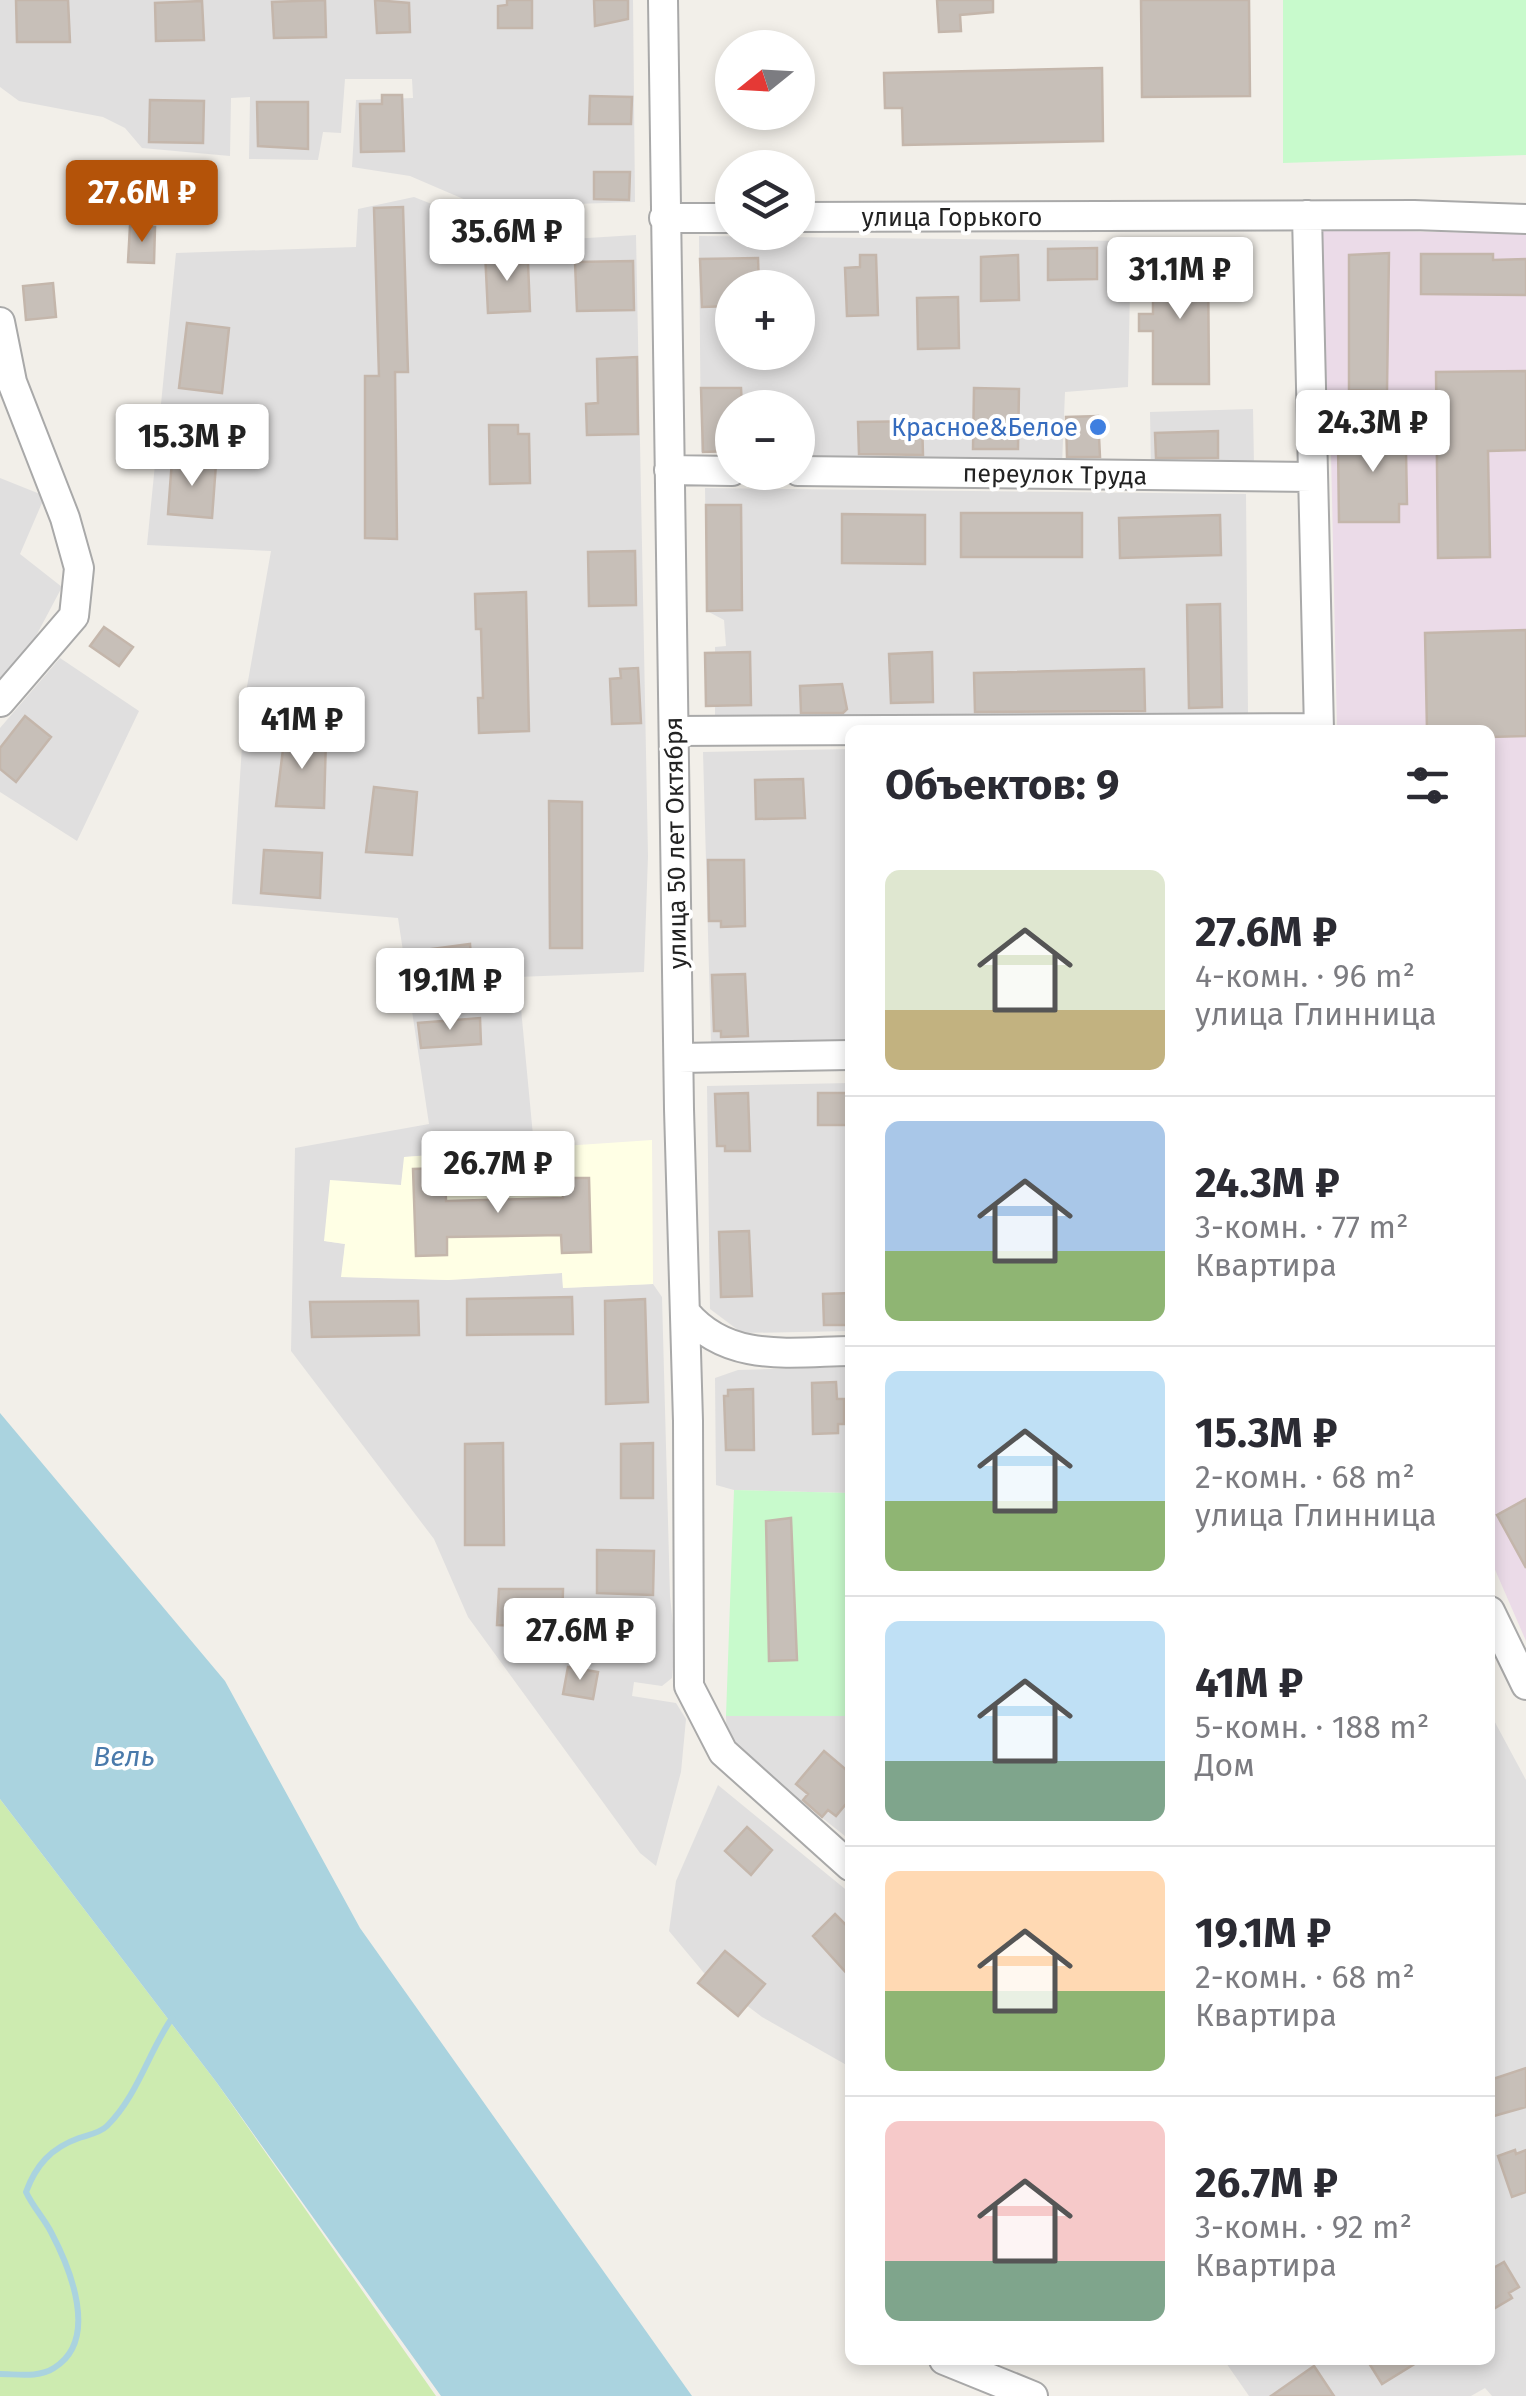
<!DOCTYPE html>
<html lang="ru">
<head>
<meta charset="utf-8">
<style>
  body { margin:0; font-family:"Fira Sans",sans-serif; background:#f7f7f7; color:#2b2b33; height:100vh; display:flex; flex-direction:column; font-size:38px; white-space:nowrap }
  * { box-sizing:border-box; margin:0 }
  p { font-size:32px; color:#7c7c81 }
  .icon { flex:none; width:55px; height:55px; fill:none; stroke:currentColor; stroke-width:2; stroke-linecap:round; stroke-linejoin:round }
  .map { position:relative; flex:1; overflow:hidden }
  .panel { position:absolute; left:845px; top:725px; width:650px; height:1640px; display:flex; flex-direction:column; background:#fff; border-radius:15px; box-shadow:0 5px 15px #0003 }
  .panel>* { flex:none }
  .needle { width:65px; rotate:252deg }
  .buttons { position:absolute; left:715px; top:30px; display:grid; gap:20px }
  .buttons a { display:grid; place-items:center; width:100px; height:100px; border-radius:50%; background:#fff; box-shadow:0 5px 15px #0003; font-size:50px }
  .price { position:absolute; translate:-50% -85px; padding:0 22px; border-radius:10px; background:#fff; color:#222; font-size:32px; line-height:65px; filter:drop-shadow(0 2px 5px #0008) }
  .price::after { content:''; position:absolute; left:50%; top:60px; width:30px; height:22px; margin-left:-15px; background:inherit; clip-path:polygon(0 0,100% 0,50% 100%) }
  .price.current { background:#b45309; color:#fff }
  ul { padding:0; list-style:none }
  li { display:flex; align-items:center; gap:30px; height:250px; padding:0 40px }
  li+li { border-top:2px solid #e1e1e2 }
  li span { display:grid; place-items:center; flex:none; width:280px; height:200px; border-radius:15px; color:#555 }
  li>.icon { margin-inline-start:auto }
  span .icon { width:120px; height:120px; fill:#fffc; stroke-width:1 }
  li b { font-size:42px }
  h2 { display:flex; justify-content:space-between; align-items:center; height:120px; padding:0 40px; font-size:42px }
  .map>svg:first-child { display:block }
</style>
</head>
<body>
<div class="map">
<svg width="1526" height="2396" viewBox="0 0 1526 2396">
  <rect width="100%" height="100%" fill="#f2efe9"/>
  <path fill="#e0dfdf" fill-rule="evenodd" d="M0,0H633L635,202L482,207L410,176L352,167L356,100L413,98L412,79H345L341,133L323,132L318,160L249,159L250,97L231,98L230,156L142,148L125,128L103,117L19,101L0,87Z
    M414,197L503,232L555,240L636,235L648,856L644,972L518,977L534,1146L405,1157L401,1185L325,1241L345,1244L342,1277L448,1280L562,1273L563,1288L653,1284L662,1297L670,1596L675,1645L672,1678L662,1686L634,1682L632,1696L676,1703L686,1719L681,1772L656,1866L640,1853L468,1617L434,1539L291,1351L295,1148L429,1124L398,918L232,904L245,698L271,551L147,545L176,253L356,247L358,209Z
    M699,236L1131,241L1128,387L1065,392L1062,464L798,456V408H732V453L701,452ZM732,288H798V352H732Z
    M1253,409L1254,465L1151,467L1150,412Z
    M0,478L45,496L20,554L62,587L19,668L0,684Z
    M705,488L1246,494L1248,713L882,720L715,716V647L726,646L724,620L707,611Z
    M60,658L139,711L77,841L0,792V728Z
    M850,749V1042L711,1043L703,752Z
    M850,1083V1331L742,1333L710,1309L707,1086Z
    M850,1367V1493L734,1490L716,1485L715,1378L738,1370Z
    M1490,1713L1526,1780V2396H1492L1485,2388L1471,2396H1249L1224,2360H1490Z
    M726,1716H850V1840L727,1742Z
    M718,1785L850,1893V2067L762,2017L704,1973L669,1931L676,1881Z"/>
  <path fill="#ebdbe8" d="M1315,229L1526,234V1641L1490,1558V730H1337L1331,453Z"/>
  <path fill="#ffffe5" d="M652,1140L653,1284L563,1288L562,1273L448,1280L341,1277L345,1244L324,1241L330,1180L401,1185L404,1157Z"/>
  <path fill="#cdebb0" d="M0,1799L217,2083L436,2396H0Z"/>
  <path fill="#c8facc" d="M1283,0H1526V155L1283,163Z
    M734,1490L850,1493V1716H726Z"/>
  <path fill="#aad3df" d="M0,1413L225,1681L360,1928L692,2396H441L217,2083L0,1799Z"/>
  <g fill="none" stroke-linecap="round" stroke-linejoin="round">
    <path stroke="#aad3df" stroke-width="6" d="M0,2374C17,2374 39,2378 54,2368C100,2340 70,2268 51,2232C43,2217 33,2207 26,2192C36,2165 51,2148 79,2138C88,2135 100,2133 107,2126C138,2095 148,2053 172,2018"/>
  </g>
  <path fill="#c7bfb8" stroke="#c4b6ab" stroke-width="2.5" d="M16,0H68L70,42H17Z
    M325,0L326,37L274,38L272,2Z
    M375,0L409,3L410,32L377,33Z
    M507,0H532V28H498V6L507,5Z
    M594,0H628V19L595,26Z
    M937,0H993V12L960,15L961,31L939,32Z
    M1141,0H1249L1250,96L1142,97Z
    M202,1L204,40L156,41L155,3Z
    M1102,68L1103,141L903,145L902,108H885L884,73Z
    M382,95H402L404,151L361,152L360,104H382Z
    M590,96L632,97L631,124H589Z
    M150,100L204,101L203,143L149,142Z
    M257,102H308V149L258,146Z
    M594,172H630L629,200L594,199Z
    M403,207L408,372H395L397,539L365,538V376H379L374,208Z
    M130,226L155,227L154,263L128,262Z
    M1097,248V279L1048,280V249Z
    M511,251L512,264L528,263L530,311L488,313L485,252Z
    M1389,253L1387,391L1349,390V255Z
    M1421,254H1493V260L1526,259V295L1421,294Z
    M860,255H876L878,315L847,316L845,268L860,267Z
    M1018,255L1019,300L981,301V257Z
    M758,258L759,288H732V306L702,307L700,259Z
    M1153,259H1208L1209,384H1153V331H1139V314H1153Z
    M633,261L634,310L577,311L575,262Z
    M53,283L56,317L26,320L23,286Z
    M958,297L959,348L918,349L917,298Z
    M187,323L229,328L222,393L179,388Z
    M637,357L638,434L587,435L586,404L598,403L597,359Z
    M1526,371V450L1488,451L1490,557L1438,558L1436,372Z
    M701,388H741L742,408H732V451L703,452Z
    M974,388L1019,389L1018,449H973Z
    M1375,409H1397V452H1406L1407,504H1399V522H1339L1338,442H1375Z
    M1098,416L1100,457H1067L1066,417Z
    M922,421L923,455L859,454L858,422Z
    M489,425H518V434H529L530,483L490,484Z
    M1218,431V458H1156L1155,433Z
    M172,460L216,464L212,518L168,514Z
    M706,505H741L742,610L707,611Z
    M961,513H1082V557H961Z
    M842,514L925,515V564L842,563Z
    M1220,515L1221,555L1120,558L1119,518Z
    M635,551L636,605L589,606L588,552Z
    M526,592L529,731L479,733L478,698H483L481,629H476L475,594Z
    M1220,604L1222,707L1189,708L1187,605Z
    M104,627L133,647L119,666L90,646Z
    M1526,630V736L1490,737V730H1427L1425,633Z
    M750,652L751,705L706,706L705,653Z
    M932,652L933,702L891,703L889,654Z
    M638,668L641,723L612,724L610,679L621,678L620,669Z
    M1144,669L1145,711L975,712L974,673Z
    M842,684L847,709L843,713H801L800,686Z
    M25,716L51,737L16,782L0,769V748Z
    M285,733L326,738L324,808L276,806Z
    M803,779L805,818L756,819L755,780Z
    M374,787L417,792L412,855L366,852Z
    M549,801L582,802V948H550Z
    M264,850L322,853L320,898L261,893Z
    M708,860H744L745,926L721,927V921H709Z
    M470,944L472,972L413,978L409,952Z
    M745,974L748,1036L721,1037V1031H714L712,975Z
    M480,1018L481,1044L421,1048L418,1023Z
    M748,1093L750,1151H725V1146H717L715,1094Z
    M818,1093H850V1125H818Z
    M445,1168L446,1201L563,1198L562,1178H589L591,1252L562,1253L561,1235L447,1237V1255L416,1256L413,1169Z
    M749,1231L752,1296L721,1297L719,1232Z
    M850,1293V1325H824L823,1294Z
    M572,1297L573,1334L467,1335V1299Z
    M645,1299L648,1402L606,1404L605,1301Z
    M418,1301L419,1335L312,1337L310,1302Z
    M836,1382L837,1399H844V1424H838V1433L813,1434L812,1383Z
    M753,1389L754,1450H726L724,1396H728V1390Z
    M503,1443L504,1545H465V1444Z
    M653,1443V1498H621V1444Z
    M1526,1499V1568L1497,1515Z
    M791,1518L797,1660L769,1661L766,1521Z
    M597,1550L654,1551L653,1595L597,1593Z
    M499,1589H563L562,1627L497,1625Z
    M568,1667L598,1672L593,1699L563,1694Z
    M824,1751L850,1773V1799L836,1816L828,1810L822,1817L803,1800L808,1794L796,1784Z
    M747,1827L772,1850L751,1875L725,1851Z
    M835,1914L850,1929V1977L813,1936Z
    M725,1951L765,1984L738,2016L698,1983Z
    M1526,2068V2107L1490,2117V2080Z
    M1515,2150L1516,2154L1526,2150V2192L1512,2197L1498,2156Z
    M1504,2262L1519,2287L1509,2293L1512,2298L1490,2311V2270Z
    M1367,2360H1421L1382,2384Z
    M1314,2366L1334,2396H1271Z"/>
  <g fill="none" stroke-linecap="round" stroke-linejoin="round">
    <defs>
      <path id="minor" d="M663,0L679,1109L688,1421L689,1686L723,1752L850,1866
        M1307,215L1319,730
        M798,217L1414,215L1526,219
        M664,218H732
        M0,322L12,382L65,518L79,568L74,616L0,702
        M669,470L732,471
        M798,471L1312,477
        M674,731L1319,728
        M679,1058L850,1055
        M686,1313C728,1363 790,1352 850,1351
        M1490,1611L1526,1685
        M944,2360L1033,2396"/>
    </defs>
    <use href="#minor" stroke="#a9a9a9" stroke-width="32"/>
    <use href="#minor" stroke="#fff" stroke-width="28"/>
  </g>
  <circle fill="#3f7fe0" stroke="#fff" stroke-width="4" cx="1098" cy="427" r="10"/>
  <g text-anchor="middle" stroke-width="8" stroke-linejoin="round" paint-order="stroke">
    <g font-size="25" fill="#222" stroke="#fff">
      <text x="952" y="226">улица Горького</text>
      <text transform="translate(1055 474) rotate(1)" y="9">переулок Труда</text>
      <text transform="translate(675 843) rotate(-91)" y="9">улица 50 лет Октября</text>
    </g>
    <g font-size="25" fill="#366cbe" stroke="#fff" text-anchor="end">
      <text x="1078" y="436">Красное&amp;Белое</text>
    </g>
    <g font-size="28" font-style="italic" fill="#4a7aab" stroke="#fff">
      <text x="124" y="1766">Вель</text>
    </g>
  </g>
</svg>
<div class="buttons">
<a><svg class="needle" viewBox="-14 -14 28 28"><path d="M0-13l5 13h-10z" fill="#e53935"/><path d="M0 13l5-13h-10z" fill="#7c7c81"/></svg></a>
<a><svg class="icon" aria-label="layers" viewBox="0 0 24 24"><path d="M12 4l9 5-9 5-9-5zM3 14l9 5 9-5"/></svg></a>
<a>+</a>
<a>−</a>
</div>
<b class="price current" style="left:142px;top:245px">27.6M ₽</b>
<b class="price" style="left:507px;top:284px">35.6M ₽</b>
<b class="price" style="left:1180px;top:322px">31.1M ₽</b>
<b class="price" style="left:1373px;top:475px">24.3M ₽</b>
<b class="price" style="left:192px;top:489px">15.3M ₽</b>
<b class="price" style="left:302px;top:772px">41M ₽</b>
<b class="price" style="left:450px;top:1033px">19.1M ₽</b>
<b class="price" style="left:498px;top:1216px">26.7M ₽</b>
<b class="price" style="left:580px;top:1683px">27.6M ₽</b>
<section class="panel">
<h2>Объектов: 9<svg class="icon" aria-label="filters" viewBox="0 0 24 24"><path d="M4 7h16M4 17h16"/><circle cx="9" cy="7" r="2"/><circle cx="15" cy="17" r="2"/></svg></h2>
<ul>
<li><span style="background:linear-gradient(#dfe7d0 70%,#c2b280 0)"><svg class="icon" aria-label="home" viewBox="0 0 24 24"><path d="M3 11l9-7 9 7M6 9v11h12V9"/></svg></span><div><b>27.6M ₽</b><p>4-комн. · 96 m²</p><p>улица Глинница</p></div></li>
<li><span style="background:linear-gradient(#a9c7e8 65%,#8fb573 0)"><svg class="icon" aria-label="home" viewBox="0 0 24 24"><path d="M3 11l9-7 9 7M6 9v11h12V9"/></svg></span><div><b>24.3M ₽</b><p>3-комн. · 77 m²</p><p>Квартира</p></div></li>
<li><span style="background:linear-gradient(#bfe0f5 65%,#8fb573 0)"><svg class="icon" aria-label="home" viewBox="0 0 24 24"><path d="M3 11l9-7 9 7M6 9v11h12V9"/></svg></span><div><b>15.3M ₽</b><p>2-комн. · 68 m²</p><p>улица Глинница</p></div></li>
<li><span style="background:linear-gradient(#bfe0f5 70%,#7fa58c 0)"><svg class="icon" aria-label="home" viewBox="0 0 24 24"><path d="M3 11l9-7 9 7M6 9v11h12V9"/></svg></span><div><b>41M ₽</b><p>5-комн. · 188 m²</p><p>Дом</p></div></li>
<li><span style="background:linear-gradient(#ffd9b3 60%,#8fb573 0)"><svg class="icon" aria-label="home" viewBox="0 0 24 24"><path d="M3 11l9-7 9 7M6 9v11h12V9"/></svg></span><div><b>19.1M ₽</b><p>2-комн. · 68 m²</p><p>Квартира</p></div></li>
<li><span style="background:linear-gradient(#f6c9c9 70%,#7fa58c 0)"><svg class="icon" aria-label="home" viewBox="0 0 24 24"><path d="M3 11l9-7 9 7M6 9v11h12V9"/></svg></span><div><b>26.7M ₽</b><p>3-комн. · 92 m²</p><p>Квартира</p></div></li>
</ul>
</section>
</div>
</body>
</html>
